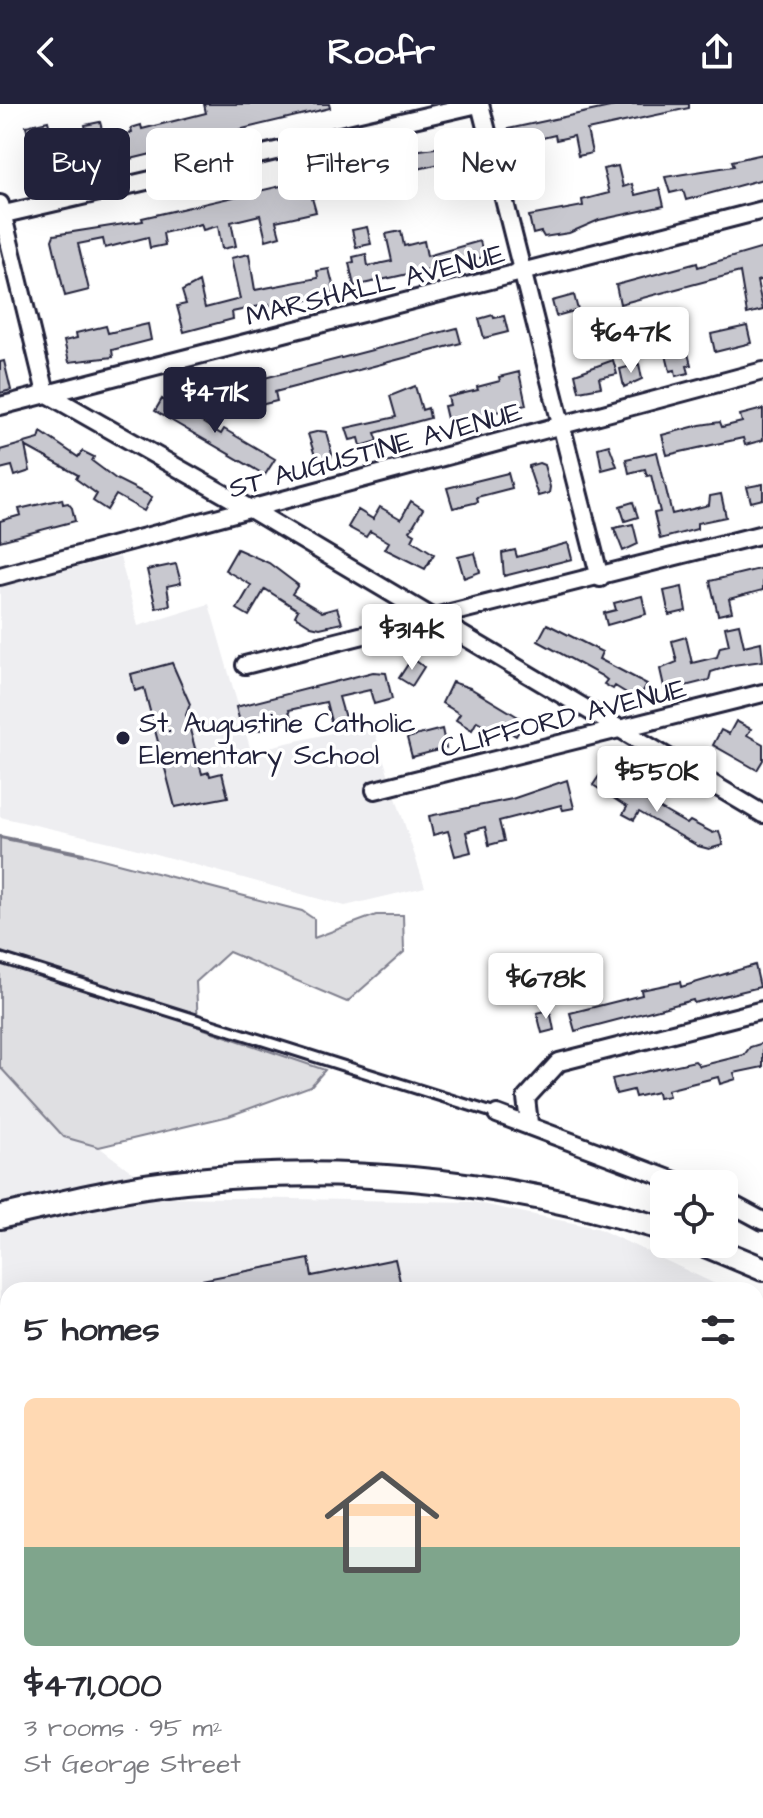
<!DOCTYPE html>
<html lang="en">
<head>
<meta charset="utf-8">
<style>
  body { margin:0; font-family:"Architects Daughter",sans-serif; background:#f7f7f7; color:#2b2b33; height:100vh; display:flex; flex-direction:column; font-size:30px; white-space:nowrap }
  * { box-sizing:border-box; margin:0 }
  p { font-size:26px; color:#7c7c81 }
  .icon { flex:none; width:44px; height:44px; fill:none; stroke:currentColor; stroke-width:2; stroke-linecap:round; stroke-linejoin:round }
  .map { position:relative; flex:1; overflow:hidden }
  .details { position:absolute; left:0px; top:1178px; width:764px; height:536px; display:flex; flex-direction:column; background:#fff; border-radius:24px 24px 0 0; box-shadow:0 8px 32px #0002 }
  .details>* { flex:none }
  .top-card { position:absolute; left:24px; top:24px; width:716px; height:72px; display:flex; gap:16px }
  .buttons { position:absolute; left:650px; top:1066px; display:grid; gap:16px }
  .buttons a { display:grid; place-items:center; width:88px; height:88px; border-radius:12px; background:#fff; box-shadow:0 8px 32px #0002; font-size:40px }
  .price { position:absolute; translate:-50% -68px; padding:0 18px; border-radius:8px; background:#fff; color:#222; font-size:26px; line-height:52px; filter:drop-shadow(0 2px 4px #0008) }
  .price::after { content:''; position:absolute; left:50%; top:48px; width:24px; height:18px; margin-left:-12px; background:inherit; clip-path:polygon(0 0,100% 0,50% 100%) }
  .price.current { background:#22223b; color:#fff }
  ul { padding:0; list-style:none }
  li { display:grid; align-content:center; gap:16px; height:424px; padding:0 24px }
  li span { display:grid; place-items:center; height:248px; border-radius:12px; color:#555 }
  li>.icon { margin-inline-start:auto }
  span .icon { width:144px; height:144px; fill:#fffc; stroke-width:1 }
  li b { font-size:34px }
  h2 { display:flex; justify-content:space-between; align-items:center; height:96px; padding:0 24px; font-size:34px }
  .tag { padding:0 28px; border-radius:12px; background:#fff; box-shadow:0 8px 32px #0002; font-size:28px; line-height:72px }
  .tag.current { background:#22223b; color:#fff }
  header { display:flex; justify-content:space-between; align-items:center; height:104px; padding:0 24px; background:#22223b; color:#fff; font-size:36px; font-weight:700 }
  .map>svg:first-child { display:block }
</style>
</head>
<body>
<header><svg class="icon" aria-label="back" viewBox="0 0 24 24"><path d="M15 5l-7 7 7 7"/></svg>Roofr<svg class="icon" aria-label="share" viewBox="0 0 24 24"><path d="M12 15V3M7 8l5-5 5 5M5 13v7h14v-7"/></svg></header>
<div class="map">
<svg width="763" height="1714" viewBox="0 0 763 1714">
  <rect width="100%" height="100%" fill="#fff"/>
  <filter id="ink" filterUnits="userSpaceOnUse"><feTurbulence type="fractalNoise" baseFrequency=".0125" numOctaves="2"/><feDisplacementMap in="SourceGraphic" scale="16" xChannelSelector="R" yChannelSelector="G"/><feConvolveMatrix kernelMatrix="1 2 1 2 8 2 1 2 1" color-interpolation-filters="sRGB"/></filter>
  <g filter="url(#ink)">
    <path fill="#eeeef1" d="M120,453L138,522L209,500L251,647L372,620L425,783L345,802L119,740L0,713V482Z
      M0,963L64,1033L99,1043L165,1093L473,1098L597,1124L728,1186H8V1706H744L703,1714H0Z
      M756,1199L763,1203V1702L756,1704Z"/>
    <path fill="#dfdfe2" stroke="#80808e" stroke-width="2" d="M0,733L83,750L302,807L314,815V834L376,811H403L404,848L347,898L229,848L196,878L198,923L325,966L311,982L229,1012L99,1043L64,1033L0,963Z"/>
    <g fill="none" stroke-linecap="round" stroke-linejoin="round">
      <path stroke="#7a7a88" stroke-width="4" d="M0,733L83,750"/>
    </g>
    <path fill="#c8c8cf" stroke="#22223b" stroke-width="2" d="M204,0H329L330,4L238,26L239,31L224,34L223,31L193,37L191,29L170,35L172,45L102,62L97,37L132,29L131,24L141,21L142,25L206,9Z
      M624,0H689V4L587,26L592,49L578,52L574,32L556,36L555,31L534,36L533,43L513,45L508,25Z
      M48,17L63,76L38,82L26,22Z
      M100,18L104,33L88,37L85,21Z
      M457,41L464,71L448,75L444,59L409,67L405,48Z
      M763,50V75L686,96L683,86L670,89L665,73L734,62L732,57Z
      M385,55L390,80L349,93L347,86L312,94L316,108L276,117L280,132L266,136L260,111L231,118L236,142L222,145L218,122L203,126L201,120L163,129L165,141L150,144L148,133L105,144L103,135L78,140L89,186L65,192L52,136L54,131L143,117L142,114L368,62L367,59Z
      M618,62L623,83L632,80L635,91L660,85L664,102L599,116L569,129L544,133L541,128L533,130L529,112L583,102L582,96L609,89L603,65Z
      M537,64L541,78L525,81L522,68Z
      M367,123L371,140L356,143L352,126Z
      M401,127L404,142L424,137L427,152L480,137L484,153L354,182L349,159L354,158L353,153L366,150L368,162L392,157L386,130Z
      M763,144V175L757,177L763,206L747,210L740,168L620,200L616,181L697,159L698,163Z
      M249,150L255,186L318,174L317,167L329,165L335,188L271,207L269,200L232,208L233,215L184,228L177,202L186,200L182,187L199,178L205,204L240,195L231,154Z
      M574,191L578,206L556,212L552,197Z
      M493,211L494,214L504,212L508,228L484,234L479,215Z
      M148,220L151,236L112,246L113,253L69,258L64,237L77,234L76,229L106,222L108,229Z
      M747,222L751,239L715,248L711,230Z
      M457,224L461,239L275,288L277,297L260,301L257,290L249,292L245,279Z
      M685,238L691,261L687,262L689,269L676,272L675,266L670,267L664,243Z
      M613,256L617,270L599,274L601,283L579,287L575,270Z
      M4,257L11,286L0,289V258Z
      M639,260L642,275L624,283L620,265Z
      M519,268L526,301L448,319L444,302L450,301L448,293L478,286L477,283L500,277L499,273Z
      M415,282L422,306L428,304L430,314L375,329L378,337L361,342L359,334L350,336L346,324L396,313L390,292Z
      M172,290L186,298L183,302L204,315L202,318L221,330L224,325L275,355L265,371L155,307L162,295L167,298Z
      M763,305V336L745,341L743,334L667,351L662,331L700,321L720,318L722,323L742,318L740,311Z
      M320,327L326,328L332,350L331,354L317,358L308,330Z
      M41,328L78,353L82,347L94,353L92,357L116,375L152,393L144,407L116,391L107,406L93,397L97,390L76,375L78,371L25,342L30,367L15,372L12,362L0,365V346L39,335Z
      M609,341L617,362L602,366L598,344Z
      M657,348L672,410L709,401L710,392L721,390L726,413L697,419V425L660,435L654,409L660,408L651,371L647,372L645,365L629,369L626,355Z
      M539,359L544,361L550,383L549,389L538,392L529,365V362Z
      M508,369L512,384L477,393L478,398L453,404L447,384Z
      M763,380V395L751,398L747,383Z
      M62,395L63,400L68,399L72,404L75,417L0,437V417L21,411L19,405Z
      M411,397L423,405L410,427L415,430L412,436L434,450L425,465L385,445L389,438L370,427L366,433L348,423L358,406L373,415L380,403L401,415Z
      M633,398L638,413L625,417L620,402Z
      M633,420L638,440L623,447L614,424Z
      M568,439L572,455L504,472L502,449L515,446L517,453Z
      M237,445L269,459L298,481L292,490L322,508L337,504L342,519L320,524L311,522L295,512L298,506L265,485L249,512L237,505L251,481L225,466Z
      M475,449L480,468L464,474L458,453Z
      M176,460L181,479L167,482L170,501L156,504L147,466Z
      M763,464V486L729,495L732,508L718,511L710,477Z
      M682,483L686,507L669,511L664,487Z
      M642,492L646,510L607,521L604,509L616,506L614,499Z
      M547,520L602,548L599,555L647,580L638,596L615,582L613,585L604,580L607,576L602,572L538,537Z
      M739,520L744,542L761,538L763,557L733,561L711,568L709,576L665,587L660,565L677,558L672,537L686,533L692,559L717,553L720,543L729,541L725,523Z
      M412,554L424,563L412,582L399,574Z
      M172,559L190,600L186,611L202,670L209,668L210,672L222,669L228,693L175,703L144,584L135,587L131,570Z
      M373,568L386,569L392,595L374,600L370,586L339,593L347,621L333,625L326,598L289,606L291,614L267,624L251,628L249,619L241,622L236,603Z
      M452,578L470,584L525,617L516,632L494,620L491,625L477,617L472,626L456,616L460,610L442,599Z
      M736,617L751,625L747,631L763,640V656L757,666L713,641L721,626L729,630Z
      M442,625L446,644L412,653L407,634Z
      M601,669L629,687L631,683L642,690L640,693L687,720L690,717L713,729L719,727L723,741L709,745L698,742L639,708L634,716L623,710L627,703L593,681Z
      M567,676L574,704L563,706L561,701L499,717L504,737L489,741L485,723L466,728L471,748L455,752L448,727L433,731L429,712L512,695Z
      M755,861L760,883L694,899L693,896L575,927L570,909L642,891L641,886L680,878L681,883Z
      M550,906L554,926L542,929L537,909Z
      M763,939V963L734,969L736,975L720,980L718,973L667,986L669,992L658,994L657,988L635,993L633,986L616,990L612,975L695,957L700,962L744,951L750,943Z
      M309,1155L312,1172L395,1155L402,1186H176V1181Z"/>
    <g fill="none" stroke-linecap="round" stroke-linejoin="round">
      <defs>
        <path id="service" d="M0,854L497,1010
          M189,1706V1714"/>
        <path id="minor" d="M480,0L600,474
          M0,100L46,289L252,406L763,710
          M0,111L478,0
          M0,302L763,106
          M0,472L763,267
          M245,561L763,430
          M375,686L763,589
          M497,1010L683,1080
          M529,1019L526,994L559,958L763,906
          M724,1096L763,1117
          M756,1284L763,1282
          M0,1332L8,1329
          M0,1512L8,1509"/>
        <path id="secondary" d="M0,1113C61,1099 122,1083 185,1077C348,1059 507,1077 664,1125
          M703,1140L763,1165"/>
      </defs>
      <use href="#service" stroke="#22223b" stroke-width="14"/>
      <use href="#minor" stroke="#22223b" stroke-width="22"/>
      <use href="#secondary" stroke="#22223b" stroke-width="28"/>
      <use href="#service" stroke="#fff" stroke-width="8"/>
      <use href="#minor" stroke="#fff" stroke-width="16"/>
      <use href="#secondary" stroke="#fff" stroke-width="22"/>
    </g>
  </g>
  <circle fill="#22223b" stroke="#fff" stroke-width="3" cx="123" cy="634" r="8"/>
  <g text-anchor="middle" stroke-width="7" stroke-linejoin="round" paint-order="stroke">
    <g font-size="28" fill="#22223b" stroke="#fff">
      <text transform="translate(375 180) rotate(-14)" y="10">MARSHALL AVENUE</text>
      <text transform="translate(375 345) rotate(-15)" y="10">ST AUGUSTINE AVENUE</text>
      <text transform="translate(563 613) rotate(-14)" y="10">CLIFFORD AVENUE</text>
    </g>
    <g font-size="28" fill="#22223b" stroke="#fff" text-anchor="start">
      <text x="139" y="628">St. Augustine Catholic<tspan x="139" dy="32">Elementary School</tspan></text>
    </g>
  </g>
</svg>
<div class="buttons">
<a><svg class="icon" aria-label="locate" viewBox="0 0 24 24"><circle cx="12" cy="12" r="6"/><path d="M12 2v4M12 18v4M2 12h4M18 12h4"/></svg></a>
</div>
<b class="price" style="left:631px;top:271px">$647K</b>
<b class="price current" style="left:215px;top:331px">$471K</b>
<b class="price" style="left:412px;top:568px">$314K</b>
<b class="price" style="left:657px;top:710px">$550K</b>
<b class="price" style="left:546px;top:917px">$678K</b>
<div class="top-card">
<a class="tag current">Buy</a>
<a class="tag">Rent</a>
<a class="tag">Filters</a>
<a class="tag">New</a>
</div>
<section class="details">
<h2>5 homes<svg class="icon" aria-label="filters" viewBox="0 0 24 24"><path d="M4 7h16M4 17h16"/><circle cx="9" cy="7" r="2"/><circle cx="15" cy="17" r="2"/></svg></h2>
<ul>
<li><span style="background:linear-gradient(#ffd9b3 60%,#7fa58c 0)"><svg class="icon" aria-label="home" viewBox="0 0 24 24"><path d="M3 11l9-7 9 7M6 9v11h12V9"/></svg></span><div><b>$471,000</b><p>3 rooms · 95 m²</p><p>St George Street</p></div></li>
</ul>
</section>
</div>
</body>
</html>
